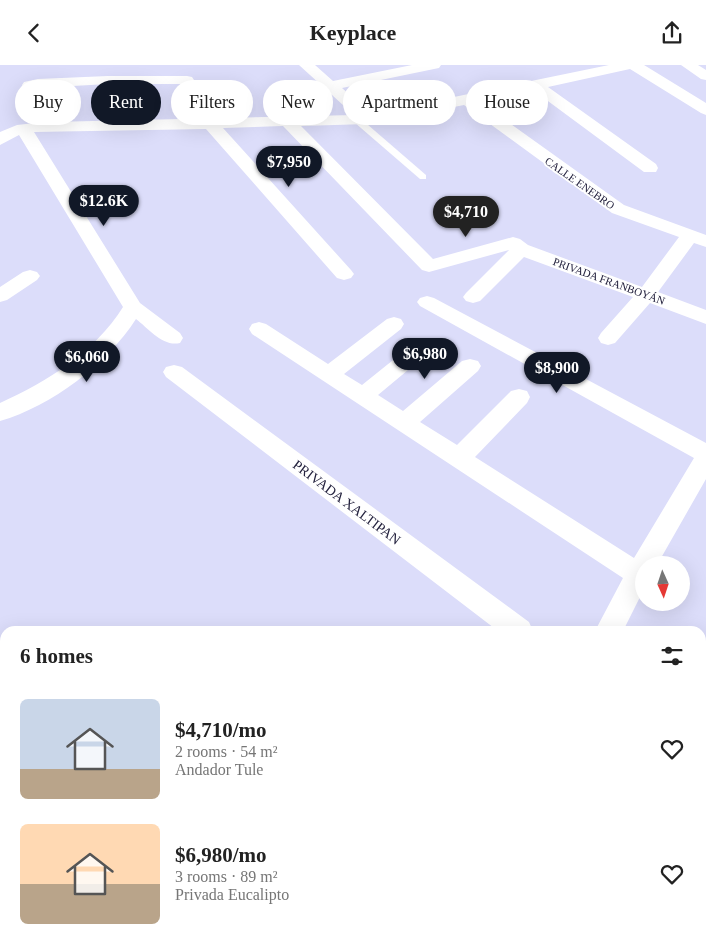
<!DOCTYPE html>
<html lang="en">
<head>
<meta charset="utf-8">
<style>
  body { margin:0; font-family:Georgia,serif; background:#f6f6f6; color:#222; height:100vh; display:flex; flex-direction:column; font-size:19px; white-space:nowrap }
  * { box-sizing:border-box; margin:0 }
  p { font-size:16px; color:#767676 }
  .icon { flex:none; width:28px; height:28px; fill:none; stroke:currentColor; stroke-width:2; stroke-linecap:round; stroke-linejoin:round }
  .map { position:relative; flex:1; overflow:hidden }
  .details { position:absolute; left:0px; top:561px; width:706px; height:321px; display:flex; flex-direction:column; background:#fff; border-radius:15px 15px 0 0; box-shadow:0 5px 20px #0002 }
  .details>* { flex:none }
  .guide { position:absolute; left:15px; top:15px; width:676px; height:45px; display:flex; gap:10px }
  .needle { width:32px; rotate:177deg }
  .buttons { position:absolute; left:635px; top:491px; display:grid; gap:10px }
  .buttons a { display:grid; place-items:center; width:55px; height:55px; border-radius:50%; background:#fff; box-shadow:0 5px 20px #0002; font-size:25px }
  .price { position:absolute; translate:-50% -42px; padding:0 11px; border-radius:18px; background:#111827; color:#fff; font-size:16px; line-height:32px; filter:drop-shadow(0 1px 2px #0008) }
  .price::after { content:''; position:absolute; left:50%; top:30px; width:15px; height:11px; margin-left:-8px; background:inherit; clip-path:polygon(0 0,100% 0,50% 100%) }
  .price.selected { background:#222; color:#fff }
  ul { padding:0; list-style:none }
  li { display:flex; align-items:center; gap:15px; height:125px; padding:0 20px }
  li span { display:grid; place-items:center; flex:none; width:140px; height:100px; border-radius:8px; color:#555 }
  li>.icon { margin-inline-start:auto }
  span .icon { width:60px; height:60px; fill:#fffc; stroke-width:1 }
  li b { font-size:21px }
  h2 { display:flex; justify-content:space-between; align-items:center; height:60px; padding:0 20px; font-size:21px }
  .pill { padding:0 18px; border-radius:22px; background:#fff; box-shadow:0 5px 20px #0002; font-size:18px; line-height:45px }
  .pill.selected { background:#111827; color:#fff }
  header { display:flex; justify-content:space-between; align-items:center; height:65px; padding:0 20px; background:#fff; font-size:22px; font-weight:600 }
  .map>svg:first-child { display:block }
</style>
</head>
<body>
<header><svg class="icon" aria-label="back" viewBox="0 0 24 24"><path d="M15 5l-7 7 7 7"/></svg>Keyplace<svg class="icon" aria-label="share" viewBox="0 0 24 24"><path d="M12 15V3M7 8l5-5 5 5M5 13v7h14v-7"/></svg></header>
<div class="map">
<svg width="706" height="882" viewBox="0 0 706 882">
  <rect width="100%" height="100%" fill="#dcddfa"/>
  <g fill="none" stroke-linecap="round" stroke-linejoin="round">
    <path fill="#fff" fill-rule="evenodd" d="M354,53H360L426,110V114H420L354,57Z"/>
    <path fill="#fff" fill-rule="evenodd" d="M299,0H315L333,16L412,0H441L439,3L434,4L342,23L371,49L609,0H644L706,38V50L701,48L630,4L548,22L656,99L658,103L656,107H644L533,25L480,37L624,140L706,170V182L694,178L658,227L706,245V259L650,238L615,278L608,280L601,278L598,273L601,268L633,232L524,192L480,236L473,238L466,236L463,232L466,228L509,185L429,207L422,205L283,61L223,63L351,205L354,209L351,213L344,215L337,213L206,64L34,67L140,238L180,268L183,273L180,278C163,282 149,264 136,254C107,299 52,341 0,356V338C48,316 94,288 123,242L19,70L0,80V67L17,60L35,58L22,20L24,17L38,14L108,11H187L192,12L194,15L192,18L187,19H108L37,23L50,57L354,50ZM464,40L612,148L679,172L642,222L528,180L520,174L513,172L433,194L301,61L368,59Z
      M681,0H698L706,5V15L701,14Z
      M30,205L37,207L40,211L37,215L7,235L0,237V222L23,207Z
      M427,231L434,233L706,378V414L657,500H644V524L623,566H595L623,513L252,269L249,264L252,259L259,257L266,259L328,299L387,254L394,252L401,254L404,259L401,264L344,309L362,320L418,275L425,273L432,275L436,280L432,285L378,330L403,346L462,296L470,294L478,296L481,301L478,306L420,357L457,380L511,326L519,324L527,326L530,332L527,338L475,392L634,493L694,393L420,241L417,237L420,233Z
      M174,300L182,302L529,557L533,566H498L166,312L163,307L166,302Z
      M701,583H706V609H701Z
      M706,710V742L701,743V711Z
      M422,878H459L457,882H420Z"/>
  </g>
  <g text-anchor="middle" stroke-width="4" stroke-linejoin="round" paint-order="stroke">
    <g font-size="11" fill="#25233f" stroke="#fff">
      <text transform="translate(580 118) rotate(35)" y="4">CALLE ENEBRO</text>
      <text transform="translate(609 216) rotate(20)" y="4">PRIVADA FRANBOYÁN</text>
    </g>
    <g font-size="14" fill="#25233f" stroke="#fff">
      <text transform="translate(347 437) rotate(37)" y="5">PRIVADA XALTIPAN</text>
    </g>
  </g>
</svg>
<div class="buttons">
<a><svg class="needle" viewBox="-14 -14 28 28"><path d="M0-13l5 13h-10z" fill="#e53935"/><path d="M0 13l5-13h-10z" fill="#767676"/></svg></a>
</div>
<b class="price" style="left:289px;top:123px">$7,950</b>
<b class="price" style="left:104px;top:162px">$12.6K</b>
<b class="price selected" style="left:466px;top:173px">$4,710</b>
<b class="price" style="left:425px;top:315px">$6,980</b>
<b class="price" style="left:87px;top:318px">$6,060</b>
<b class="price" style="left:557px;top:329px">$8,900</b>
<div class="guide">
<a class="pill">Buy</a>
<a class="pill selected">Rent</a>
<a class="pill">Filters</a>
<a class="pill">New</a>
<a class="pill">Apartment</a>
<a class="pill">House</a>
</div>
<section class="details">
<h2>6 homes<svg class="icon" aria-label="filters" viewBox="0 0 24 24"><path d="M4 7h16M4 17h16"/><circle cx="9" cy="7" r="2"/><circle cx="15" cy="17" r="2"/></svg></h2>
<ul>
<li><span style="background:linear-gradient(#c9d6e8 70%,#b9a48a 0)"><svg class="icon" aria-label="home" viewBox="0 0 24 24"><path d="M3 11l9-7 9 7M6 9v11h12V9"/></svg></span><div><b>$4,710/mo</b><p>2 rooms · 54 m²</p><p>Andador Tule</p></div><svg class="icon" aria-label="heart" viewBox="0 0 24 24"><path d="M12 20l-8-8c-3-5 5-10 8-4 3-6 11-1 8 4z"/></svg></li>
<li><span style="background:linear-gradient(#ffd9b3 60%,#b9a48a 0)"><svg class="icon" aria-label="home" viewBox="0 0 24 24"><path d="M3 11l9-7 9 7M6 9v11h12V9"/></svg></span><div><b>$6,980/mo</b><p>3 rooms · 89 m²</p><p>Privada Eucalipto</p></div><svg class="icon" aria-label="heart" viewBox="0 0 24 24"><path d="M12 20l-8-8c-3-5 5-10 8-4 3-6 11-1 8 4z"/></svg></li>
</ul>
</section>
</div>
</body>
</html>
